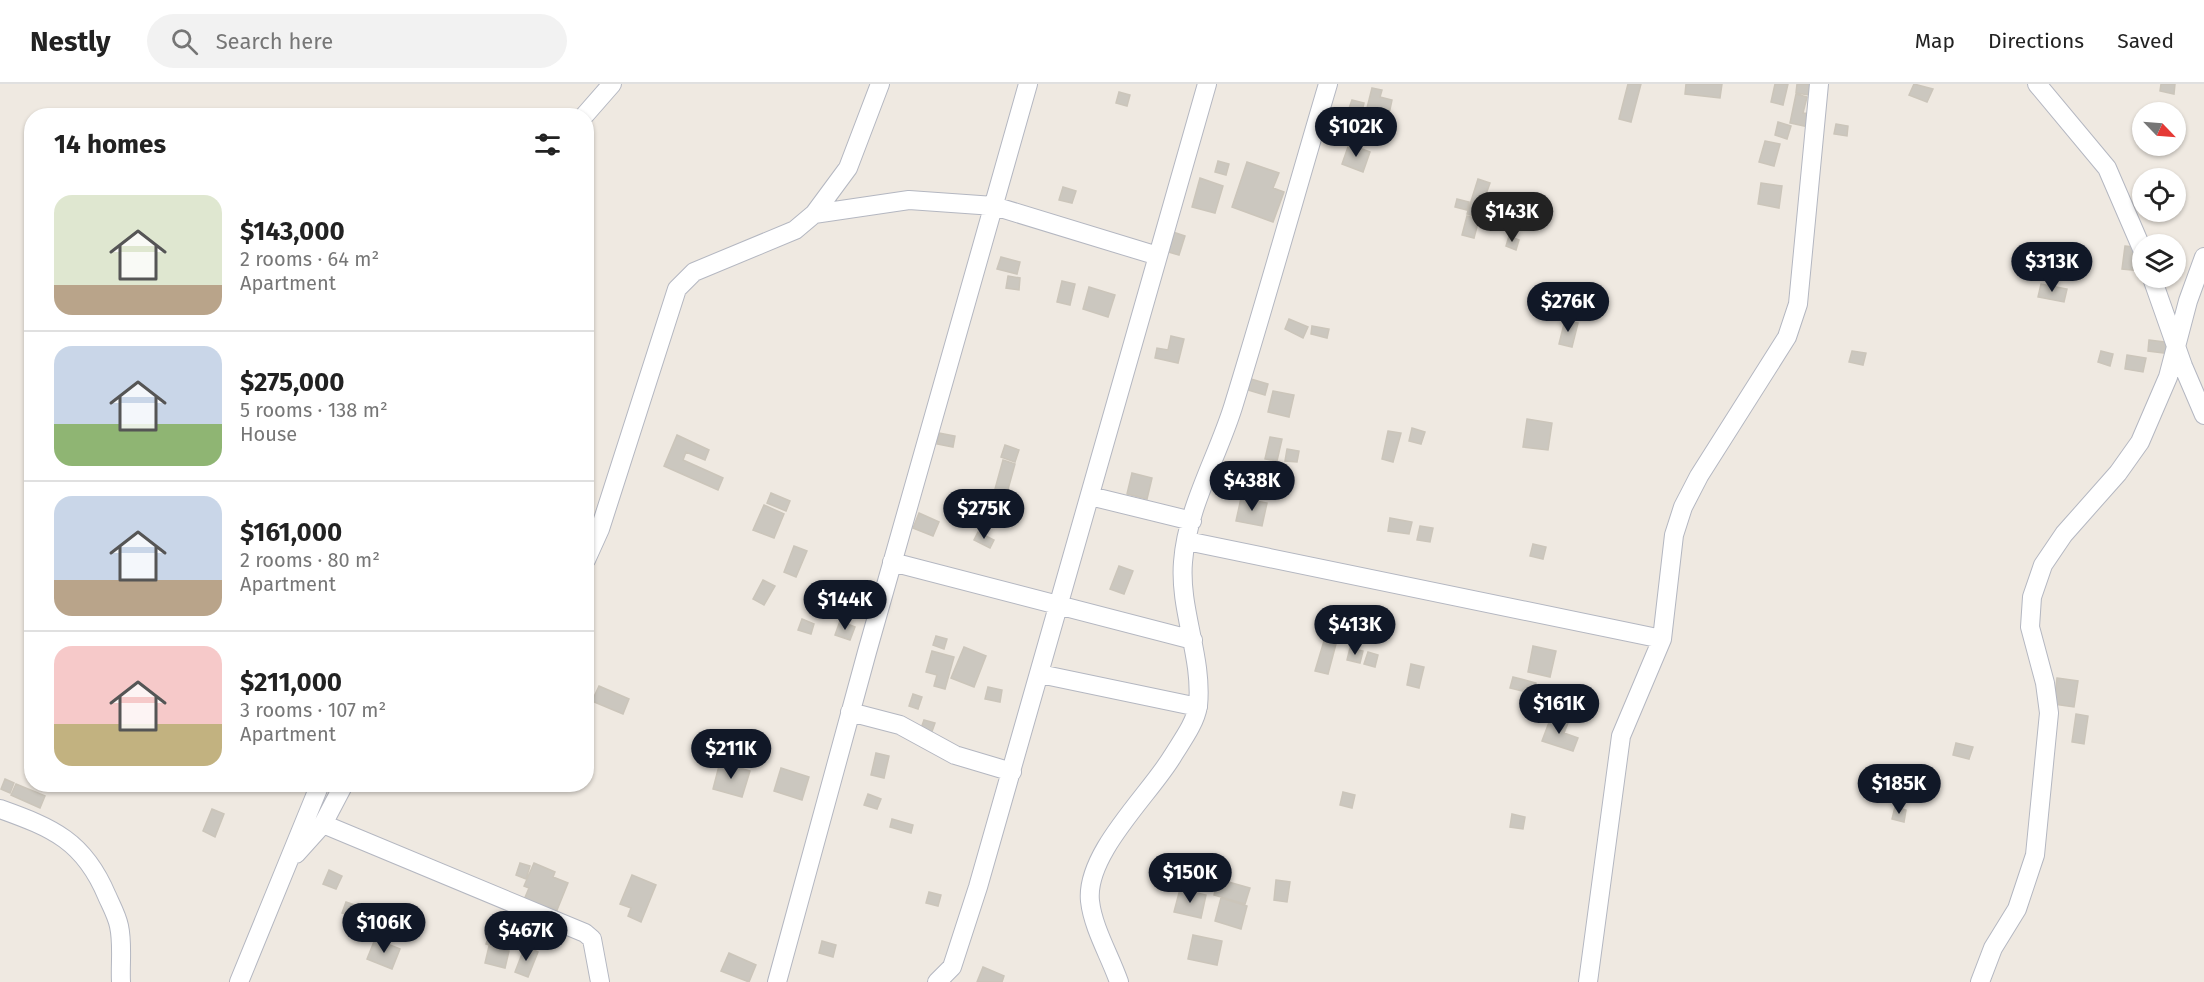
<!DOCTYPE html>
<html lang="en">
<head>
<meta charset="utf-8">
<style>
  body { margin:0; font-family:"Fira Sans",sans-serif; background:#f2f2f2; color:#222; height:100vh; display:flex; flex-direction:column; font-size:22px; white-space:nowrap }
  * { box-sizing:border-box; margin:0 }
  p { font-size:20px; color:#767676 }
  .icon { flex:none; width:33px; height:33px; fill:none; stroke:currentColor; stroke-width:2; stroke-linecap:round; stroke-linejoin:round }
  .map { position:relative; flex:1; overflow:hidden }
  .sheet { position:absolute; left:24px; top:24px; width:570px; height:684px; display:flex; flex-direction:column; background:#fff; border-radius:24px; box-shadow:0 2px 4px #0004 }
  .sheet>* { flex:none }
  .needle { width:39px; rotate:115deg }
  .tools { position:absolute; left:2132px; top:18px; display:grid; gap:12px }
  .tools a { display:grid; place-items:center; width:54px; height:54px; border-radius:50%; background:#fff; box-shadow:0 2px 4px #0004; font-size:30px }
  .price { position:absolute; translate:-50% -51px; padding:0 14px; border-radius:21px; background:#111827; color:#fff; font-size:20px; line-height:39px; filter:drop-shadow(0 2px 3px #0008) }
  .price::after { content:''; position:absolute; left:50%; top:36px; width:18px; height:14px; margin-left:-9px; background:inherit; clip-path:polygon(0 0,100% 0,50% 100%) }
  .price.on { background:#222; color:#fff }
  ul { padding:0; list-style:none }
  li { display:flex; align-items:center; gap:18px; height:150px; padding:0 30px }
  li+li { border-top:2px solid #e0e0e0 }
  li span { display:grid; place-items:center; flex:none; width:168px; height:120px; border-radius:18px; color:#555 }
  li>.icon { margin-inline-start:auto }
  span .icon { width:72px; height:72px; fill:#fffc; stroke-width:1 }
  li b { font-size:26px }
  h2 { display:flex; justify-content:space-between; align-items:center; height:72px; padding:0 30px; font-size:26px }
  header { display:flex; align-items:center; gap:36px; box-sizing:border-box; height:84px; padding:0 30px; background:#fff; border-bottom:2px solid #e0e0e0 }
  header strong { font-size:28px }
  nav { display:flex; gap:33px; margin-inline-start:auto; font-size:21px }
  .search { width:420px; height:54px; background:#f2f2f2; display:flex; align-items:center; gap:15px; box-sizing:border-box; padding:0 21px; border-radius:33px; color:#767676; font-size:22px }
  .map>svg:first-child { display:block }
</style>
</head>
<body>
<header>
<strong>Nestly</strong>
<div class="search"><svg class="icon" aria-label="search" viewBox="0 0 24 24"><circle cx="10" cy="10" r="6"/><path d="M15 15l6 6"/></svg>Search here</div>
<nav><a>Map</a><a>Directions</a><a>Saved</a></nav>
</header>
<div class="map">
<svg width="2204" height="898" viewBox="0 0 2204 898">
  <rect width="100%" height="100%" fill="#efe9e1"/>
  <path fill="#cbc7bf" stroke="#cbc5ba" stroke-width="1.5" d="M1628,0H1641L1631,38L1619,35Z
    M1686,0H1722L1720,14L1685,10Z
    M1775,0H1788L1783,21L1771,18Z
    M1797,0H1810L1808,11L1796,9Z
    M1914,0L1933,5L1927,18L1909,11Z
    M2161,0H2175L2174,10L2160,7Z
    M1372,4L1382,6L1380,13L1392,16L1389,30L1367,24Z
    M1119,8L1130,11L1127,22L1116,19Z
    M1796,10L1807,13L1803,29L1812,30L1809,43L1790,39Z
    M1352,16L1364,19L1361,31L1348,27Z
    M1778,38L1791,42L1787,55L1775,51Z
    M1836,40L1848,42L1847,52L1834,50Z
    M1765,57L1780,60L1774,82L1759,78Z
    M1349,60L1370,68L1363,88L1342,80Z
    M1218,77L1229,80L1226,91L1215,88Z
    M1247,78L1279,89L1273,104L1284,108L1273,138L1232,123Z
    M1200,94L1223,102L1215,129L1192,123Z
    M1478,95L1490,99L1478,133L1467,130Z
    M1761,99L1782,102L1779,124L1758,120Z
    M1063,103L1076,107L1072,119L1059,116Z
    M1457,115L1469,118L1467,126L1455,123Z
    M1487,129L1496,132L1492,143L1483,140Z
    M1467,132L1479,135L1474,154L1462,151Z
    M1170,147L1185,152L1179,171L1165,167Z
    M1509,152L1519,156L1516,166L1506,162Z
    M2125,162L2142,164V187L2122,185Z
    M1001,173L1020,178L1017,190L997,185Z
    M1008,192L1020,194L1019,206L1006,204Z
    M1062,197L1075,200L1070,221L1057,218Z
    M2041,200L2067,205L2064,218L2038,213Z
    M1089,203L1115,211L1108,233L1083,225Z
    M1289,235L1308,243L1303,254L1285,245Z
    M1565,236L1578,239L1572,263L1559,260Z
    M1312,242L1329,245L1327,254L1311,250Z
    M1171,252L1184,255L1178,279L1155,274L1157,264L1168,266Z
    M2149,256L2172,259L2171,270L2148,267Z
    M1852,267L1866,269L1863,281L1849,278Z
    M2101,267L2113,270L2110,282L2098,278Z
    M2127,271L2146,274L2143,288L2125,285Z
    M1251,295L1268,300L1265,311L1248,306Z
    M1273,307L1294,311L1289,333L1268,328Z
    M1527,335L1552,339L1548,366L1523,363Z
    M1412,344L1425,348L1421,360L1409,357Z
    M1388,347L1401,349L1393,378L1382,375Z
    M939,349L955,352L953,363L937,360Z
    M677,351L709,366L705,376L686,368L683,376L723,394L718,406L664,382Z
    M1270,353L1282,355L1277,377L1265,375Z
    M1005,361L1019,366L1015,378L1001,373Z
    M1287,365L1299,367L1297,378L1285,377Z
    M1003,376L1015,380L1007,409L995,405Z
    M1132,389L1152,394L1147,415L1127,410Z
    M771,409L790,417L786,427L767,419Z
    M1241,414L1267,419L1262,442L1236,437Z
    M764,421L784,430L774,454L753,446Z
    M919,429L939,438L933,452L913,444Z
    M1390,434L1412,438L1409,450L1388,447Z
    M1420,442L1433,444L1430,458L1417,456Z
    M978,448L994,456L990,464L974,456Z
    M1533,460L1546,463L1543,475L1530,472Z
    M794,462L807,467L796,493L784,488Z
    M1119,482L1133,487L1124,510L1110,505Z
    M763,496L775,502L764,521L753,515Z
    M802,535L814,540L811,550L798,546Z
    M840,537L855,543L850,556L835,551Z
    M936,552L947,555L944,565L933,561Z
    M1324,557L1336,560L1328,590L1315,587Z
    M1533,562L1556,567L1550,593L1528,588Z
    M964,563L986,572L974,603L951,594Z
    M1350,564L1363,567L1360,579L1347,576Z
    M932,567L954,573L945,605L934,602L937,591L926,588Z
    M1368,568L1378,571L1375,583L1364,580Z
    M1411,580L1424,583L1419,604L1407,601Z
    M1513,593L1536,599L1534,610L1510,604Z
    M2057,594L2078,597L2074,623L2054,620Z
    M599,602L629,615L623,630L592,617Z
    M988,603L1002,606L1000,618L985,615Z
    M913,610L922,613L918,625L909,622Z
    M2076,630L2088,632L2084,660L2072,658Z
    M1551,633L1568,639L1564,649L1578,654L1573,667L1542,657Z
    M924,636L935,639L930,653L919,650Z
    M1956,659L1973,663L1969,675L1953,671Z
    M876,669L889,672L884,694L871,691Z
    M720,678L750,687L742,713L713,705Z
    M781,684L809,693L802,716L774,707Z
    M5,695L14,699L10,709L1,705Z
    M16,700L45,712L40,724L11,711Z
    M1343,708L1355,711L1352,724L1340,721Z
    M868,710L881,715L877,725L864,721Z
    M1895,723L1906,726L1904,738L1892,735Z
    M212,725L224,730L215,753L203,747Z
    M1512,730L1525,733L1523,745L1510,743Z
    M892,735L913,741L911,749L890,743Z
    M520,779L530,782L526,795L516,791Z
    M534,779L555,788L553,793L568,799L555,831L523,818L529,804L524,802Z
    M329,786L342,792L336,805L323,800Z
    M632,791L656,801L641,838L628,832L631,824L620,820Z
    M1218,795L1250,804L1245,820L1214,811Z
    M1276,796L1290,798L1287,818L1274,816Z
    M1180,805L1206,811L1201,834L1174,828Z
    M929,808L941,811L938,822L926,819Z
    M1221,814L1247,822L1241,845L1215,837Z
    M346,818L355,821L352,832L342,829Z
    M496,832L508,835L505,845L493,841Z
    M492,842L506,847L500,864L486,860Z
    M1193,851L1222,857L1217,881L1188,875Z
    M375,855L400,865L392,885L367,875Z
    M822,857L836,861L833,873L819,869Z
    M489,862L509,867L505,884L485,879Z
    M525,862L538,868L528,893L515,888Z
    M729,869L756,881L749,898L721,887Z
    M983,883L1004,892L1002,898H977Z"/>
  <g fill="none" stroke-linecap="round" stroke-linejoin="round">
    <defs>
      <path id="street" d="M2037,0L2107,84L2142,165
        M584,32L612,0
        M814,130L909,116L994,122L1158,172
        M2152,194L2183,282L2204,331
        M1090,412L1192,437
        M1187,457L1662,555
        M586,476L600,445L677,205L694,188L795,146L814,130L848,84L880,0
        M892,478L1193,556
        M1040,590L1198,623
        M850,628L900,641L955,671L1012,688
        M0,725C53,744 84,757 107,812C111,821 117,832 119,842C123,860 120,880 121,898
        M323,740L585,849L592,855L600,898
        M296,770L323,740L344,700
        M239,898L320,700
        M777,898L867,568L1028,0
        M937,898L952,883L978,803L1207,0
        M1119,898C1110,872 1093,844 1090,817C1085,770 1149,711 1172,673C1181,658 1195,640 1198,622C1203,573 1179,526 1183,478C1187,424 1217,374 1233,323C1266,216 1296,108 1328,0
        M1588,898L1621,652L1662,555L1674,451L1683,423L1699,392L1787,253L1798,220L1819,0
        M1980,898L1993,864L2017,825L2035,771L2049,629L2045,599L2030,543L2032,513L2043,481L2064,450L2118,389L2140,358L2168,293L2188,217L2204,173"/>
    </defs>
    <use href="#street" stroke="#b4b7c1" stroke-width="20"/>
    <use href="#street" stroke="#fff" stroke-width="18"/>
  </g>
</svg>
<div class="tools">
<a><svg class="needle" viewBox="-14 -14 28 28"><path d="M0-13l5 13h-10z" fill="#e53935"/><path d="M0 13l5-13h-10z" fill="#767676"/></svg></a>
<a><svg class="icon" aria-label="locate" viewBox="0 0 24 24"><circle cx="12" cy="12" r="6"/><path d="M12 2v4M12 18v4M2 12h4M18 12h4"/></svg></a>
<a><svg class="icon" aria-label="layers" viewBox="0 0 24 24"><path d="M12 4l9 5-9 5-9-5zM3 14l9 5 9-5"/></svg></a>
</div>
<b class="price" style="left:1356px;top:74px">$102K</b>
<b class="price on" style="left:1512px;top:159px">$143K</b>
<b class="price" style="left:2052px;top:209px">$313K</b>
<b class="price" style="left:1568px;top:249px">$276K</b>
<b class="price" style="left:1252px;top:428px">$438K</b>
<b class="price" style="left:984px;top:456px">$275K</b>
<b class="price" style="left:845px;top:547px">$144K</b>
<b class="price" style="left:1355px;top:572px">$413K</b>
<b class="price" style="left:1559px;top:651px">$161K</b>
<b class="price" style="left:731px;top:696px">$211K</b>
<b class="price" style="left:1899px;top:731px">$185K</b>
<b class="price" style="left:1190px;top:820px">$150K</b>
<b class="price" style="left:384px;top:870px">$106K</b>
<b class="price" style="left:526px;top:878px">$467K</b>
<section class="sheet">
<h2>14 homes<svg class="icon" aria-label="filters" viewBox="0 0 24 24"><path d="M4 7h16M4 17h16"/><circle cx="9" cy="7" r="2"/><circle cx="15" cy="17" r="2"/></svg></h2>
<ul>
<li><span style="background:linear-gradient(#dfe7d0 75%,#b9a48a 0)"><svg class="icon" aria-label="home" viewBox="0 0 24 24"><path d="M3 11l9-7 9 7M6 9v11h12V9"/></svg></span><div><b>$143,000</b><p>2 rooms · 64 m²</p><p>Apartment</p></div></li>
<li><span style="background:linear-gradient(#c9d6e8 65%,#8fb573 0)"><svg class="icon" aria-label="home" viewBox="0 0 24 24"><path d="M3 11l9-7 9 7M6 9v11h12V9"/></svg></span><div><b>$275,000</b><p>5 rooms · 138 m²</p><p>House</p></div></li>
<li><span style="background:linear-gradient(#c9d6e8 70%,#b9a48a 0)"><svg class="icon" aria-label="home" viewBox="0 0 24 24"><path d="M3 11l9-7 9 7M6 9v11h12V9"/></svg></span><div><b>$161,000</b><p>2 rooms · 80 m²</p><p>Apartment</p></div></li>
<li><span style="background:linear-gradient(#f6c9c9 65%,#c2b280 0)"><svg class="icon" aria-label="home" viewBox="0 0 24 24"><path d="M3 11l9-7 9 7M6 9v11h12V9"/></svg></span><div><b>$211,000</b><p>3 rooms · 107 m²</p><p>Apartment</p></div></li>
</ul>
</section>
</div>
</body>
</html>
